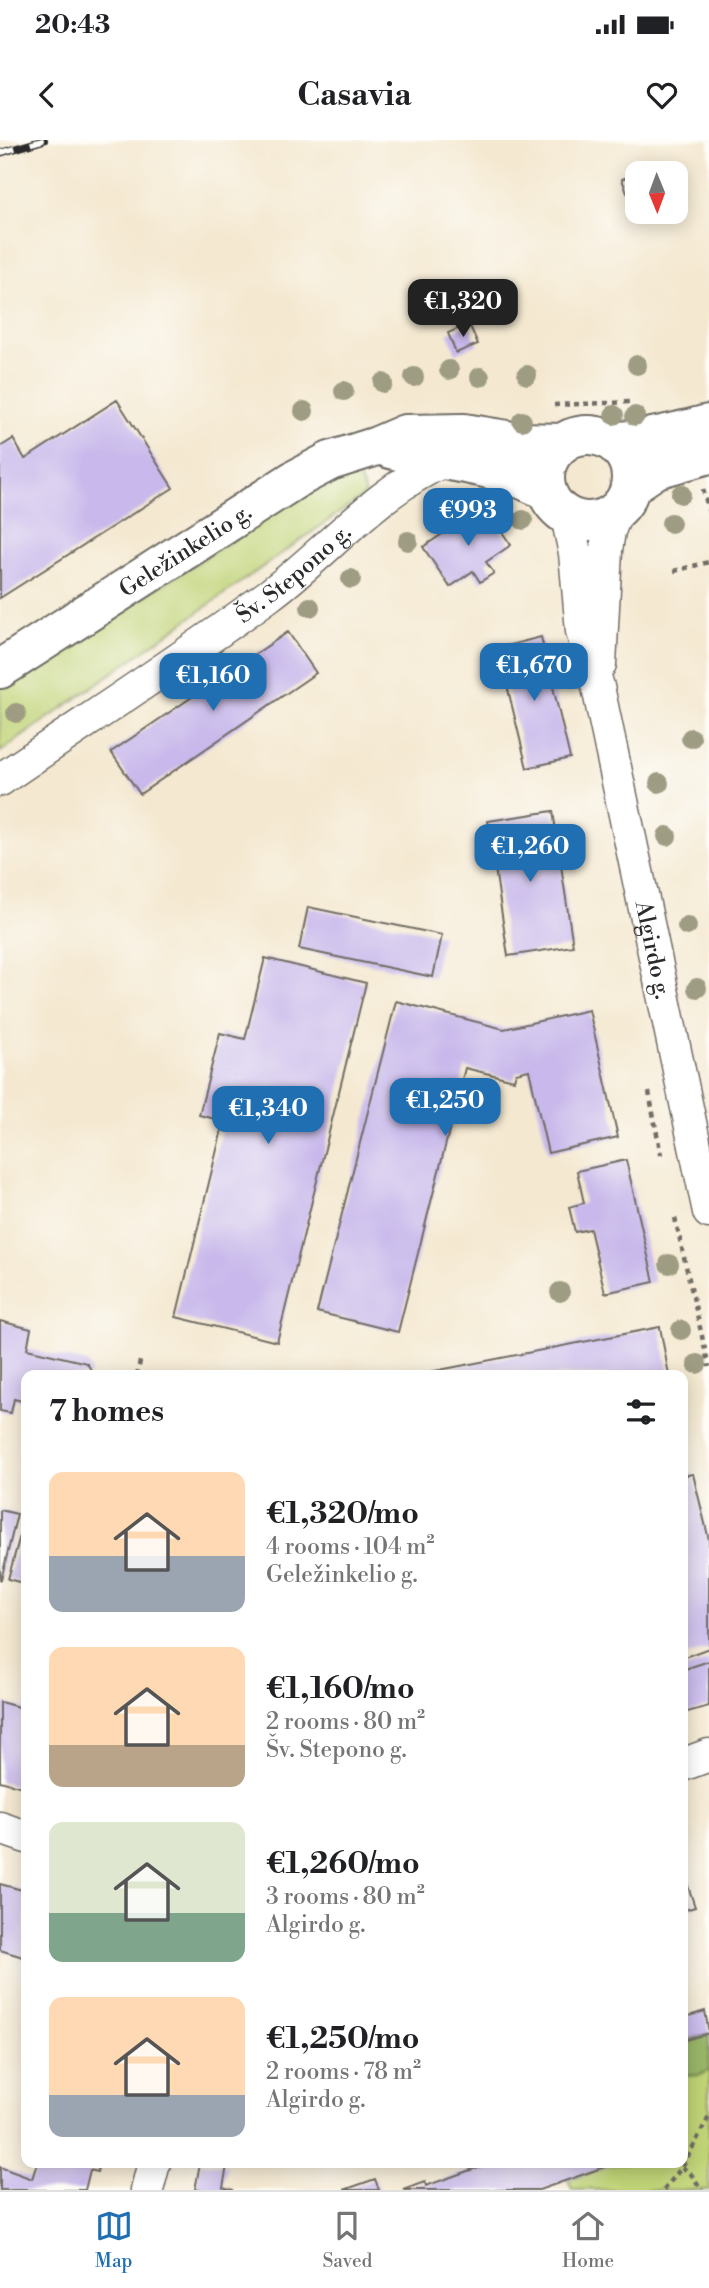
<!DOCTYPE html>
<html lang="en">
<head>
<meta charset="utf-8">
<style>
  body { margin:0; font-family:"Libre Bodoni",serif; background:#f6f6f6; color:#202124; height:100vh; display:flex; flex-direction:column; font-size:26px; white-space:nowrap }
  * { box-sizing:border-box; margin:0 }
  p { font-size:23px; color:#757577 }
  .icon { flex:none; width:38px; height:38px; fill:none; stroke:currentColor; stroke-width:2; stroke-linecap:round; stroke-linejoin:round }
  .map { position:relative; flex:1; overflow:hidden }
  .sheet { position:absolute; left:21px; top:1230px; width:667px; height:798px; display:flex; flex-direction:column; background:#fff; border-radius:14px; box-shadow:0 4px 18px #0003 }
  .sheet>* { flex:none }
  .needle { width:46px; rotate:179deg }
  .buttons { position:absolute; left:625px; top:21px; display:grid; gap:14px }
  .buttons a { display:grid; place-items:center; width:63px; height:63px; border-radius:14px; background:#fff; box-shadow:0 4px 18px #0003; font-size:35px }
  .price { position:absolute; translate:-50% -60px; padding:0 16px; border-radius:14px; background:#1f6fb2; color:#fff; font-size:23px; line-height:46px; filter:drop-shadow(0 2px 4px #0008) }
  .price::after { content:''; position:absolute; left:50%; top:42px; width:21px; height:16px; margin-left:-10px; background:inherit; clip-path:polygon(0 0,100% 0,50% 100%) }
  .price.active { background:#222; color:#fff }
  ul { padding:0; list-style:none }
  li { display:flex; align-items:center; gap:21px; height:175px; padding:0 28px }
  li span { display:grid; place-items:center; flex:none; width:196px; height:140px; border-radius:14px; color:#555 }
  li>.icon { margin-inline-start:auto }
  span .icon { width:84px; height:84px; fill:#fffc; stroke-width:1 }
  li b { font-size:30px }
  h2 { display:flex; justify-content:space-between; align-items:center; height:84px; padding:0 28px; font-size:30px }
  .status { display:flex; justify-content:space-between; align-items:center; height:49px; padding:0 35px; background:#fff; direction:ltr }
  .status svg { height:19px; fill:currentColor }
  header { display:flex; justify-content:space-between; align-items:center; height:91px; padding:0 28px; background:#fff; font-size:32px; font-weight:800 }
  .tabs { display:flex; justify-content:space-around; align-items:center; height:98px; border-top:2px solid #e0e0e0; background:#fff; font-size:19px; color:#757577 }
  .tabs a { display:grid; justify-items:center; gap:4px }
  .tabs .active { color:#1f6fb2 }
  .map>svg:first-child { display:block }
</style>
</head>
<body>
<div class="status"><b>20:43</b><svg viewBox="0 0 49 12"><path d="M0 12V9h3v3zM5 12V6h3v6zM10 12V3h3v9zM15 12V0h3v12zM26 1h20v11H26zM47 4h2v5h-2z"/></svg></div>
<header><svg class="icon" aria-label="back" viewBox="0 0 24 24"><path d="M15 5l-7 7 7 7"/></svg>Casavia<svg class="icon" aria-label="heart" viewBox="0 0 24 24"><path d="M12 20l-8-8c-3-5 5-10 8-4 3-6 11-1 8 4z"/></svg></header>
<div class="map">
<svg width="709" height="2050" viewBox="0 0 709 2050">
  <rect width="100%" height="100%" fill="#fdfcf7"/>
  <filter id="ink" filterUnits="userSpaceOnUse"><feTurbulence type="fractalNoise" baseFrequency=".0143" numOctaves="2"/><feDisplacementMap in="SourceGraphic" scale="14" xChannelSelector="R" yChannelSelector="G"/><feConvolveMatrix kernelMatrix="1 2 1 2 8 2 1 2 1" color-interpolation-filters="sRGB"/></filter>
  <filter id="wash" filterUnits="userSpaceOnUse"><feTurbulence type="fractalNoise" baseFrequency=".00686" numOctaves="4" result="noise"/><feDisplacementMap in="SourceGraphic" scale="28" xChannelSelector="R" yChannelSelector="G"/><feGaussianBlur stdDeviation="1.57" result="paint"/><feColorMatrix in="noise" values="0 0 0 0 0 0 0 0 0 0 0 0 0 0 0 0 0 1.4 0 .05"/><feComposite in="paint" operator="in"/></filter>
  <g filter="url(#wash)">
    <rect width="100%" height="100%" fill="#f4e8d0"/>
    <path fill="#c0d376" stroke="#767f50" stroke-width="2" d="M356,331L366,354L0,612V548L319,345Z
      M709,1893V2050H572L568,2040L617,2023H682L683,1901Z"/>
    <path fill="#98b567" stroke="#627049" stroke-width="2" d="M709,1894V1930L700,1935L683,1936V1904Z"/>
    <g id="blocks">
      <path fill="#c8b8eb" d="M637,33V49L627,53L622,39Z
        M469,184L478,204L456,213L448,193Z
        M117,260L173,348L0,458V307L13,299L25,319Z
        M484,366L511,405L486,422L494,433L480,442L473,431L450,447L423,407Z
        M288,492L316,533L140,654L111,612Z
        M541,497L570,618L527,628L498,508Z
        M553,671L573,806L508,816L488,681Z
        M308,767L442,795L433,837L299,809Z
        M265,818L366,843L277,1202L176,1177L224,981L199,975L220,893L245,899Z
        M396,861L504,889L589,870L618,997L548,1013L529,930L516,933L514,940L465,928L398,1192L317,1172Z
        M626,1020L654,1142L605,1153L590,1089L575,1092L569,1067L584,1063L577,1031Z
        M0,1181L31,1189L27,1209L87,1223L91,1230L90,1236H26V1262L14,1259L11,1273L0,1271Z
        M660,1187L669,1235L420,1236L419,1234Z
        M693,1334L709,1400V1508L682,1518V1336Z
        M0,1370L17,1374L1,1440H0Z
        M23,1385L26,1386V1444L8,1439Z
        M709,1521V1566L684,1573L682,1530Z
        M0,1562L26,1569V1648L0,1641Z
        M682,1728L695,1767L682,1771Z
        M0,1744L26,1751V1818L0,1810Z
        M705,1871L709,1893L682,1901V1878Z
        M37,2023H99L97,2032L90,2030L85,2050H0V2027L32,2039Z
        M200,2023L227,2026L223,2047L233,2050H195Z
        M490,2023H616L539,2050H403L425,2042L426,2046Z
        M375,2039L379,2050H344Z"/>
    </g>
  </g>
  <g filter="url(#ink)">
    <use href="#blocks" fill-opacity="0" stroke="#716d65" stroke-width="2"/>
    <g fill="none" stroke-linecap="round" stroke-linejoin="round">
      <defs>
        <g id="minor">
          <path id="s1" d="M567,376L575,413L582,491L598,547L709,1072"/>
          <path d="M600,524L606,410L609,391L617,371"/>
          <path id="s2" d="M0,640C89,579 181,520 268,456C328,412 375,351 446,320"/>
          <path d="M682,1625L709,1615"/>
          <path d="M0,1688L26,1697"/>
          <path d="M147,2050L154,2023"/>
        </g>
        <g id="secondary">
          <circle cx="588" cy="338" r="43"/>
          <path d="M611,301C645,301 676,292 709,284"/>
          <path d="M390,309C443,323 498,323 546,351"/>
          <path d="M631,346L656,329L709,314"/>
          <path id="s3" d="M0,529L294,340L330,321L377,306L405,294L464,293L519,302L563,303"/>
        </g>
      </defs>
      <use href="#minor" stroke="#716d65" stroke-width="35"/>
      <use href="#secondary" stroke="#716d65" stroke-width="42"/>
      <path stroke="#716d65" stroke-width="4.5" stroke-dasharray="5 5" stroke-linecap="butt" d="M554,265L632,262
        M703,349L709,372
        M674,431L709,422
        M649,952L661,1015
        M675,1078L709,1227
        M137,1236L140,1221
        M682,2027L691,2034L702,2050
        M664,2050L682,2027L709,1977"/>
      <use href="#minor" stroke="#fff" stroke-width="32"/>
      <use href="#secondary" stroke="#fff" stroke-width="38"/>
      <defs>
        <path id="rail" d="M0,13L44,0"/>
      </defs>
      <use href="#rail" stroke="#2b2b2b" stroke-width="8"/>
      <use href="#rail" stroke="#fdfcf7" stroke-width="5" stroke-dasharray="16" stroke-linecap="butt"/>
    </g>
    <g fill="#9e9c82">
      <circle cx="637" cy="225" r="10"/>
      <circle cx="449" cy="230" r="10"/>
      <circle cx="527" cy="235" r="10"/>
      <circle cx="414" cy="237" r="10"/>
      <circle cx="480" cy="237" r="10"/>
      <circle cx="383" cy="243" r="10"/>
      <circle cx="344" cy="251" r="10"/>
      <circle cx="304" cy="271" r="10"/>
      <circle cx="614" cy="275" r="10"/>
      <circle cx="635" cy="276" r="10"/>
      <circle cx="522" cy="281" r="10"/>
      <circle cx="681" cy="354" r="10"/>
      <circle cx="437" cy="371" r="10"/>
      <circle cx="523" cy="380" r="10"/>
      <circle cx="671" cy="383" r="10"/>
      <circle cx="408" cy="401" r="10"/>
      <circle cx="351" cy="439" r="10"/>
      <circle cx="310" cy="467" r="10"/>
      <circle cx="16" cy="573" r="10"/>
      <circle cx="691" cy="598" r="10"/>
      <circle cx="659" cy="643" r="10"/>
      <circle cx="667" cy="696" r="10"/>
      <circle cx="687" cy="786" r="10"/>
      <circle cx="697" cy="848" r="10"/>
      <circle cx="669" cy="1124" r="10"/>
      <circle cx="560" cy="1152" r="10"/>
      <circle cx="681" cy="1190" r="10"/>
      <circle cx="697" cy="1224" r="10"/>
    </g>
  </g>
  <g text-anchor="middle" stroke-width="7" stroke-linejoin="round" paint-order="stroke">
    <g font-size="23" fill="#2b2b2b" stroke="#fdfcf7">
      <text dy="8" stroke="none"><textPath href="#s3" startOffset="220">Geležinkelio g.</textPath></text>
      <text dy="8" stroke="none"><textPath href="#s2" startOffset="359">Šv. Stepono g.</textPath></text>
      <text dy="8" stroke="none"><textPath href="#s1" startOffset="443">Algirdo g.</textPath></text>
    </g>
  </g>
</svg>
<div class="buttons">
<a><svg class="needle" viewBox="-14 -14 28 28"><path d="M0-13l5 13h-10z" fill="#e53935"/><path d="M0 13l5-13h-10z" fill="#757577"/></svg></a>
</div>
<b class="price active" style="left:463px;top:199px">€1,320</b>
<b class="price" style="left:468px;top:408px">€993</b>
<b class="price" style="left:534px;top:563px">€1,670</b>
<b class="price" style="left:213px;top:573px">€1,160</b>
<b class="price" style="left:530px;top:744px">€1,260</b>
<b class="price" style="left:445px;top:998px">€1,250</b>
<b class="price" style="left:268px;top:1006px">€1,340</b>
<section class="sheet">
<h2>7 homes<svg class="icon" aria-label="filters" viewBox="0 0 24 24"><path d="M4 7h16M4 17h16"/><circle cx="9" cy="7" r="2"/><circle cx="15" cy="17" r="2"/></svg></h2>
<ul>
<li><span style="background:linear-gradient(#ffd9b3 60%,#9aa5b1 0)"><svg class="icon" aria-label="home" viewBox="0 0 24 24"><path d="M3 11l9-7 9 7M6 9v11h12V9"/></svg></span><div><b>€1,320/mo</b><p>4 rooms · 104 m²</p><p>Geležinkelio g.</p></div></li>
<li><span style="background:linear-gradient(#ffd9b3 70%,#b9a48a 0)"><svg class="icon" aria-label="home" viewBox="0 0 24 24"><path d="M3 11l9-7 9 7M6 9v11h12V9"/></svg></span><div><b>€1,160/mo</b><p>2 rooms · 80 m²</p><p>Šv. Stepono g.</p></div></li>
<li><span style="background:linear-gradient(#dfe7d0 65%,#7fa58c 0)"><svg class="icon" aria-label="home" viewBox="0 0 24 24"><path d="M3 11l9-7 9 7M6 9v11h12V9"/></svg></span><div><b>€1,260/mo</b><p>3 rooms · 80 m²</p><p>Algirdo g.</p></div></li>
<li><span style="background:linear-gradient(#ffd9b3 70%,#9aa5b1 0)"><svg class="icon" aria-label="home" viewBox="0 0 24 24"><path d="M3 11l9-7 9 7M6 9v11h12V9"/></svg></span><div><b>€1,250/mo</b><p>2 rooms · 78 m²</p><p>Algirdo g.</p></div></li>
</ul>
</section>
</div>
<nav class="tabs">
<a class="active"><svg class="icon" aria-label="map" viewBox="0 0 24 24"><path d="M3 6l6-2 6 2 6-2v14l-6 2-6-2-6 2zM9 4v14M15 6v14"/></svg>Map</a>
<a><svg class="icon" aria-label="saved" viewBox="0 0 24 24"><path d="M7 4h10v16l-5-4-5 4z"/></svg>Saved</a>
<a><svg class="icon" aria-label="home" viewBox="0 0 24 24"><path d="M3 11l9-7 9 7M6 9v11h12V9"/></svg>Home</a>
</nav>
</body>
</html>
